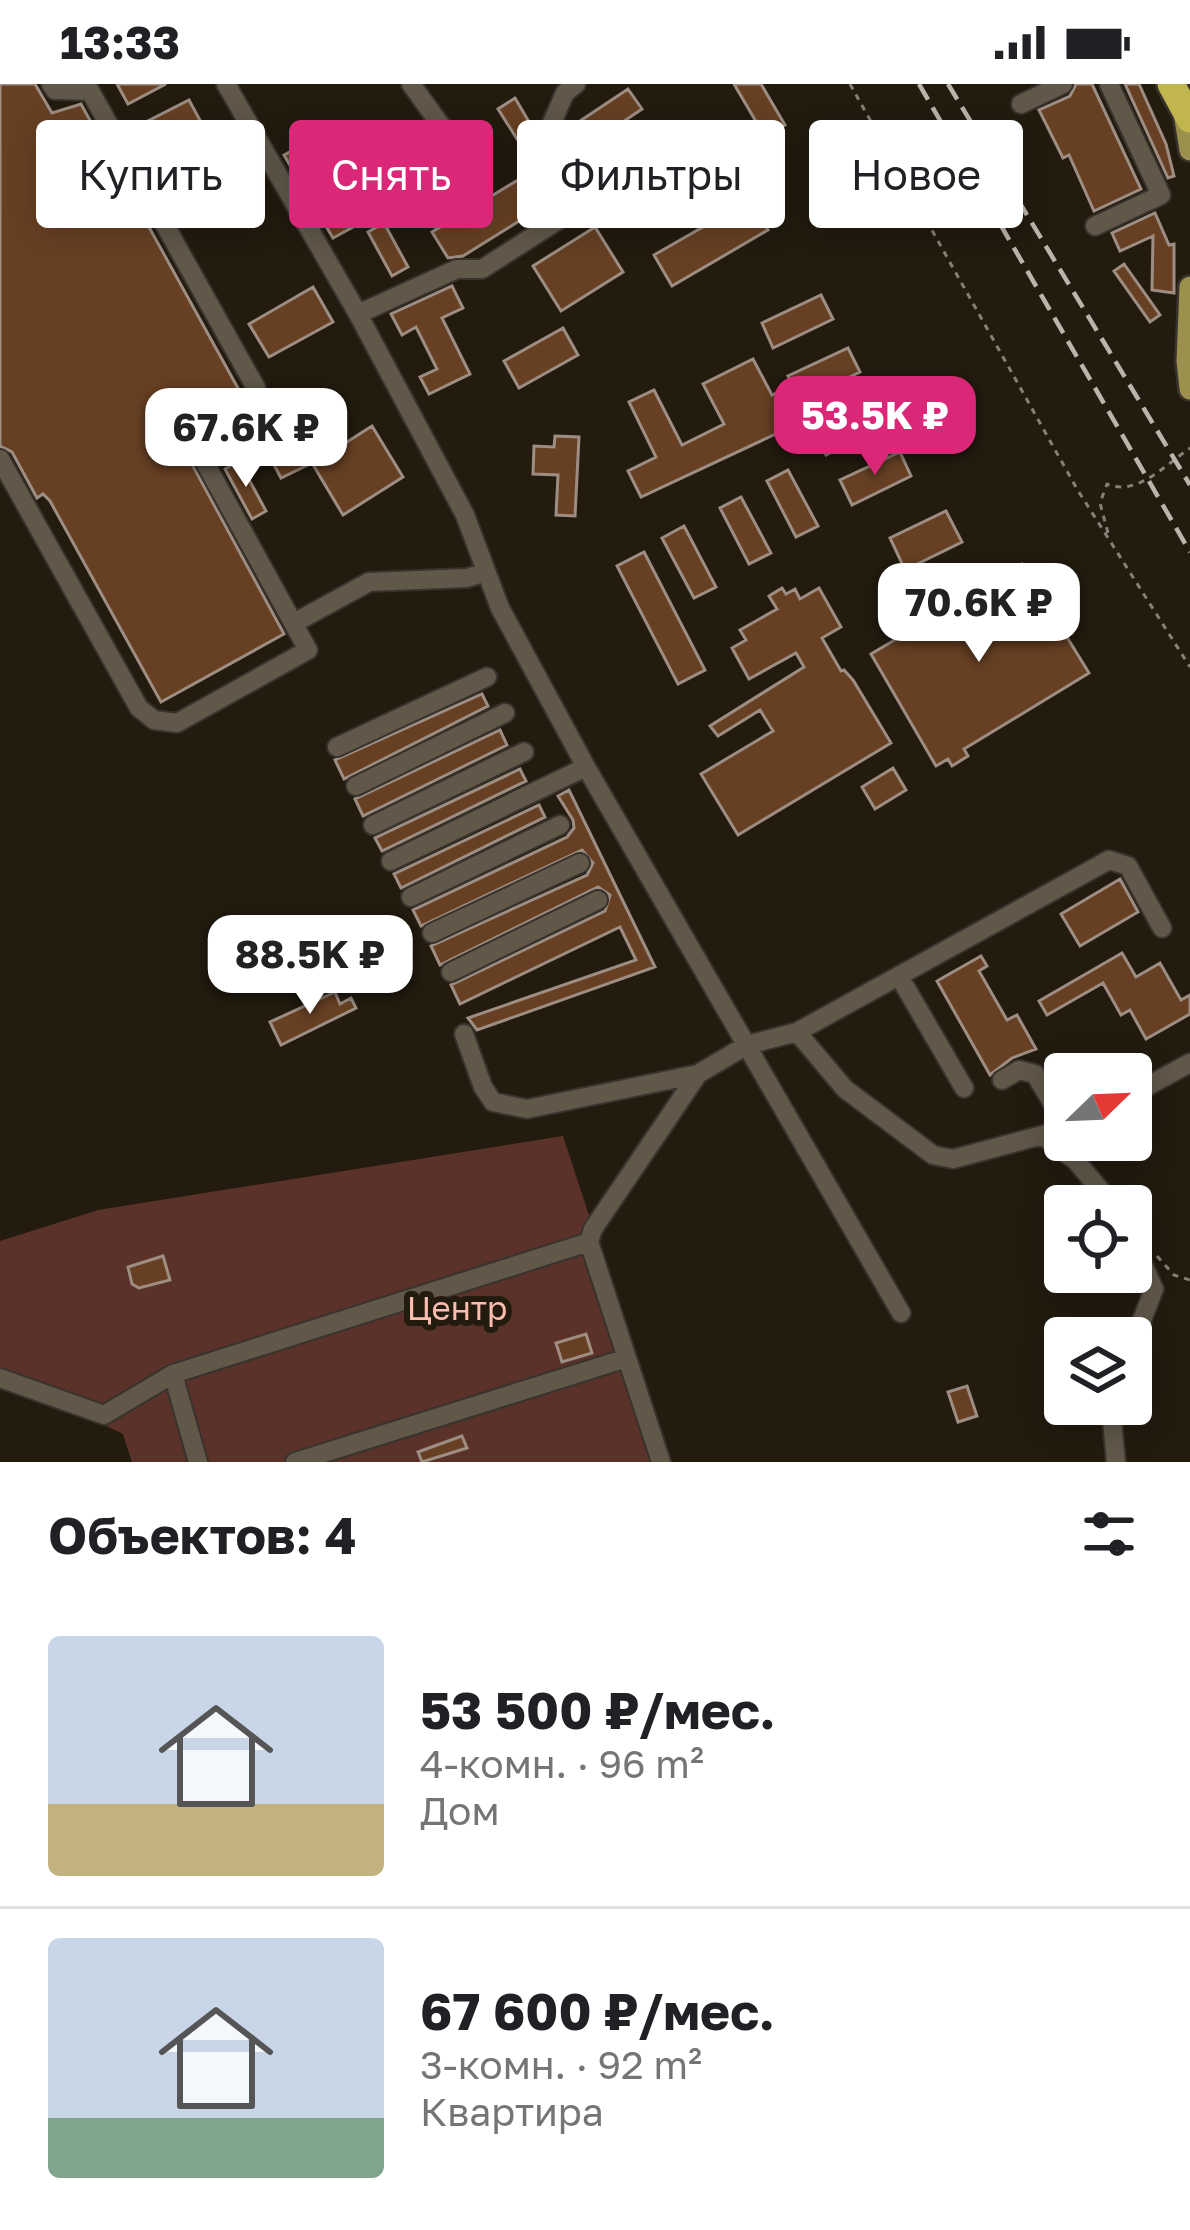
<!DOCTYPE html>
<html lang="ru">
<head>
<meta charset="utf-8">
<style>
  body { margin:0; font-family:"Golos Text",sans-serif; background:#f6f6f6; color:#202124; height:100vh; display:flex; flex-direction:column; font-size:45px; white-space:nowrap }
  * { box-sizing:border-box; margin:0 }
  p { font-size:39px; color:#757577 }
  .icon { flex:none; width:66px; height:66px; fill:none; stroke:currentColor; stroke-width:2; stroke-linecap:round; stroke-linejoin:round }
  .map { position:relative; height:1378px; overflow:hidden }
  .details { display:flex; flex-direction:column; background:#fff; flex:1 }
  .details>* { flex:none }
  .top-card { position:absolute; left:36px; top:36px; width:1119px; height:108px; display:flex; gap:24px }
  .needle { width:78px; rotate:67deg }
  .buttons { position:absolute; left:1044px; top:969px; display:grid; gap:24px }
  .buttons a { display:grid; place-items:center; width:108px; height:108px; border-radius:12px; background:#fff; box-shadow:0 6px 30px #0003; font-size:60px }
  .price { position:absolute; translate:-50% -102px; padding:0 27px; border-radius:24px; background:#fff; color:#222; font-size:39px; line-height:78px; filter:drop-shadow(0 3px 6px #0008) }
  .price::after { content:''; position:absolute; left:50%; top:72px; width:36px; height:27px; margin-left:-18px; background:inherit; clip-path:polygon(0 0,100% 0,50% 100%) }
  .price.current { background:#db2777; color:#fff }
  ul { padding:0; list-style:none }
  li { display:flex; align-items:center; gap:36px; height:300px; padding:0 48px }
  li+li { border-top:3px solid #e0e0e0 }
  li span { display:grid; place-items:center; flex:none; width:336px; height:240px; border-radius:12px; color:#555 }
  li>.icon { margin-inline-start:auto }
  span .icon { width:144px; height:144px; fill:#fffc; stroke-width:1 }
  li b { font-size:51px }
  h2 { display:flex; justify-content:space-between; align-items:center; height:144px; padding:0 48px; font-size:51px }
  .chip { padding:0 42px; border-radius:12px; background:#fff; box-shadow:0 6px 30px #0003; font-size:42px; line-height:108px }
  .chip.current { background:#db2777; color:#fff }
  .status { display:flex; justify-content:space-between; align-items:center; height:84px; padding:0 60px; background:#fff; direction:ltr }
  .status svg { height:33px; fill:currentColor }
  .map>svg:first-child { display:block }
</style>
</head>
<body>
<div class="status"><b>13:33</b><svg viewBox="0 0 49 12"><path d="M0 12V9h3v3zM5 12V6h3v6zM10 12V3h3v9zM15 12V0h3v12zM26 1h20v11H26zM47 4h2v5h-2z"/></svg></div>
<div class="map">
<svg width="1190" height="1378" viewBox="0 0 1190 1378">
  <rect width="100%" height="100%" fill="#221b0e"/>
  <path fill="#5b322a" d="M563,1052L670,1378H132L123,1350L0,1292V1157L98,1126Z"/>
  <path fill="#674023" stroke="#9d8d82" stroke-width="3" d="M0,0H35L52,29L81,20L239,306L229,312L234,322L230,333L204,350L181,360L284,550L161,618L50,417L43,410L37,414L12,368L0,362Z
    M117,0H166L128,20Z
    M734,0H761L785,41L765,53Z
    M1076,0H1092L1141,105L1094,127L1069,71L1063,74L1039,26L1070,12Z
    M1125,0H1139L1166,60L1174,92L1168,94Z
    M628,5L642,25L581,66L568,45Z
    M515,14L569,106L463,172L448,174L432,148L536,85L498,25Z
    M189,16L209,53L233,39L252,72L217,93L189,45L158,61L146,38Z
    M306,59L355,142L333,154L284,71Z
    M178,97L195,131L179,138L161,106Z
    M750,116L768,146L672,202L654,171Z
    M1155,129L1169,161L1174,160V209L1152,206L1153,152L1120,167L1112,149Z
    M384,139L408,183L392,192L368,148Z
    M595,143L623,188L561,227L533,182Z
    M1124,180L1160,231L1150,238L1114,187Z
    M452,202L463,224L442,234L470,290L429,310L420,293L437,285L416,243L402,251L391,230Z
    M313,203L333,238L269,273L249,240Z
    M821,211L833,235L773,264L762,239Z
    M563,244L578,271L519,304L504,277Z
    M848,264L860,288L787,323L795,341L641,413L628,387L656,373L629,318L654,306L682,361L724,340L703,300L753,275L772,311L793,301L788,292Z
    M874,318L886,342L826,371L815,347Z
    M372,342L403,393L343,431L312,379L281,394L265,364L275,358L286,377L321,357L328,370Z
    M555,352L579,353L575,432L556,431L558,391L533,390L534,362L554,363Z
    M900,368L911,392L852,421L840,396Z
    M239,377L266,427L252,435L225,385Z
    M788,386L818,442L796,453L767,397Z
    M741,413L771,469L749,480L720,424Z
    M946,427L962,458L905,486L890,454Z
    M684,442L716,503L694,514L662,454Z
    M644,468L705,586L678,600L617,482Z
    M1022,480L1089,589L964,665L968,672L952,682L948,675L936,682L871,570Z
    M782,504L786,510L795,505L800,515L819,504L841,543L822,554L841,587L844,586L853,596L891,659L738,751L701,690L773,647L760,626L718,652L710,642L804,583L796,569L749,595L732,564L746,556L740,546L777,525L769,512Z
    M482,610L488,622L344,695L335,676Z
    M500,646L507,661L363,732L355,715Z
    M893,684L906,706L875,725L862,703Z
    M520,685L526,697L382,767L375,754Z
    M569,706L655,883L477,946L468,934L636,876L620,843L460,920L451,901L605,827L610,811L598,803L440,881L431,862L587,791L593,779L582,766L421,842L413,826L567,753L574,744L573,736L558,712Z
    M539,721L545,733L401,804L394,790Z
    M1120,795L1138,828L1080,862L1061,830Z
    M1122,869L1136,893L1160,879L1181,916L1190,911V930L1146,955L1130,926L1121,931L1103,899L1047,931L1039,917Z
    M981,872L987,882L979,887L1007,936L1017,931L1036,965L1012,974L990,991L937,897Z
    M335,908L340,920L351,914L356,924L281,961L270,938Z
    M163,1172L170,1196L139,1204L132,1200L128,1183Z
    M586,1250L592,1269L562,1278L556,1259Z
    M967,1302L977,1332L958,1338L948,1308Z
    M462,1352L467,1364L422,1378L418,1368Z"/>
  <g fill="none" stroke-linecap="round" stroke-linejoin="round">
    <defs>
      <path id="minor" d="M226,0L358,230L465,431L500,524L586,683L901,1229
        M411,0L458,65
        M1021,20L1063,0
        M1095,142L1161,111L1109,0
        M358,230L457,185H482L582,121C591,94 561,65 551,41L565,9L576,0
        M0,375L139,624L154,636L177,639L308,566L203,375L241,341L256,304L90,7L55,6L51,0
        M294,539L369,498L467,494L486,488
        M337,663L487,593
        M356,702L505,629
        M373,741L524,668
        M391,777L586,683
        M411,813L560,741
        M432,849L580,779
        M451,888L598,816
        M899,892L964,1004
        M797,948L845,1005L933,1071L953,1075L1065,1045
        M464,950L483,1003L493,1018L527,1025L698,990
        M1002,996L1019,986L1035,990L1059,1030L1053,1050
        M1131,1011L1190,979
        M1042,1051L1075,1076L1114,1122
        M1131,1154L1154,1205L1131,1264
        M173,1290L198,1378
        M0,1294L104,1331L173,1290L589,1158
        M295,1378L627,1274
        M661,1378L589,1158L593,1145L698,990L747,961L797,948L1109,776L1128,782L1162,844
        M1116,1378L1112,1336L1118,1320"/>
      <path id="major" d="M1183,22L1190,66
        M1190,203L1187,277L1190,305"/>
      <path id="highway" d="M1171,0L1190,35"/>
    </defs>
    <use href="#minor" stroke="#38332d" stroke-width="22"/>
    <use href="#major" stroke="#38332d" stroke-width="26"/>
    <use href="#highway" stroke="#38332d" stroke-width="32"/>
    <path stroke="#868076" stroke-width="3" stroke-dasharray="6 6" stroke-linecap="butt" d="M850,0L1077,405L1190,583
      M1108,449L1100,419L1107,400C1136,413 1167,380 1190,364
      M1157,1172L1174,1191L1190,1196"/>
    <use href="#minor" stroke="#61584a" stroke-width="18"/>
    <use href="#major" stroke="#9b904c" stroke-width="21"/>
    <use href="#highway" stroke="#c1b54e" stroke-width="27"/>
    <path stroke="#bab5ab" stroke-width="4.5" stroke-dasharray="18 9" stroke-linecap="butt" d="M919,0L1190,468
      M948,0L1190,401"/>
  </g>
  <g text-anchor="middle" stroke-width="12" stroke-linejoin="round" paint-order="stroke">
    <g font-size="33" fill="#febcaf" stroke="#221b0e">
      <text x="457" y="1236">Центр</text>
    </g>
  </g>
</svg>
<div class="buttons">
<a><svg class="needle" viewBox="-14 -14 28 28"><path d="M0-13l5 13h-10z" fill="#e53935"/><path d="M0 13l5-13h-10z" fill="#757577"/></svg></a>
<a><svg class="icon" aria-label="locate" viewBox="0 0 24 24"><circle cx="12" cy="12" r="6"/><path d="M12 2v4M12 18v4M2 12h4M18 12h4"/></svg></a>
<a><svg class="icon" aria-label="layers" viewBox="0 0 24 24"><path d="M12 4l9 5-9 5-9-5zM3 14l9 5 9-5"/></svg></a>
</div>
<b class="price current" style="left:875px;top:394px">53.5K ₽</b>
<b class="price" style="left:246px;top:406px">67.6K ₽</b>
<b class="price" style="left:979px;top:581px">70.6K ₽</b>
<b class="price" style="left:310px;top:933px">88.5K ₽</b>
<div class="top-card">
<a class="chip">Купить</a>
<a class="chip current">Снять</a>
<a class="chip">Фильтры</a>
<a class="chip">Новое</a>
</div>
</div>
<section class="details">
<h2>Объектов: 4<svg class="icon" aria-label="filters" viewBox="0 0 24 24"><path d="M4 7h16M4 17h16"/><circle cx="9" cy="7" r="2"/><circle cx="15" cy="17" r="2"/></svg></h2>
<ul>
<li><span style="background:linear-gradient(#c9d6e8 70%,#c2b280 0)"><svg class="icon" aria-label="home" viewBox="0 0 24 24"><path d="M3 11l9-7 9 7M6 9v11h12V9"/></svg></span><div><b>53 500 ₽/мес.</b><p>4-комн. · 96 m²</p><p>Дом</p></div></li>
<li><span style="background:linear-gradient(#c9d6e8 75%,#7fa58c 0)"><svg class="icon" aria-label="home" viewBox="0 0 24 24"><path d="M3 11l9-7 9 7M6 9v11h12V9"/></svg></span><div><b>67 600 ₽/мес.</b><p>3-комн. · 92 m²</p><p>Квартира</p></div></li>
</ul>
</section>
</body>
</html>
